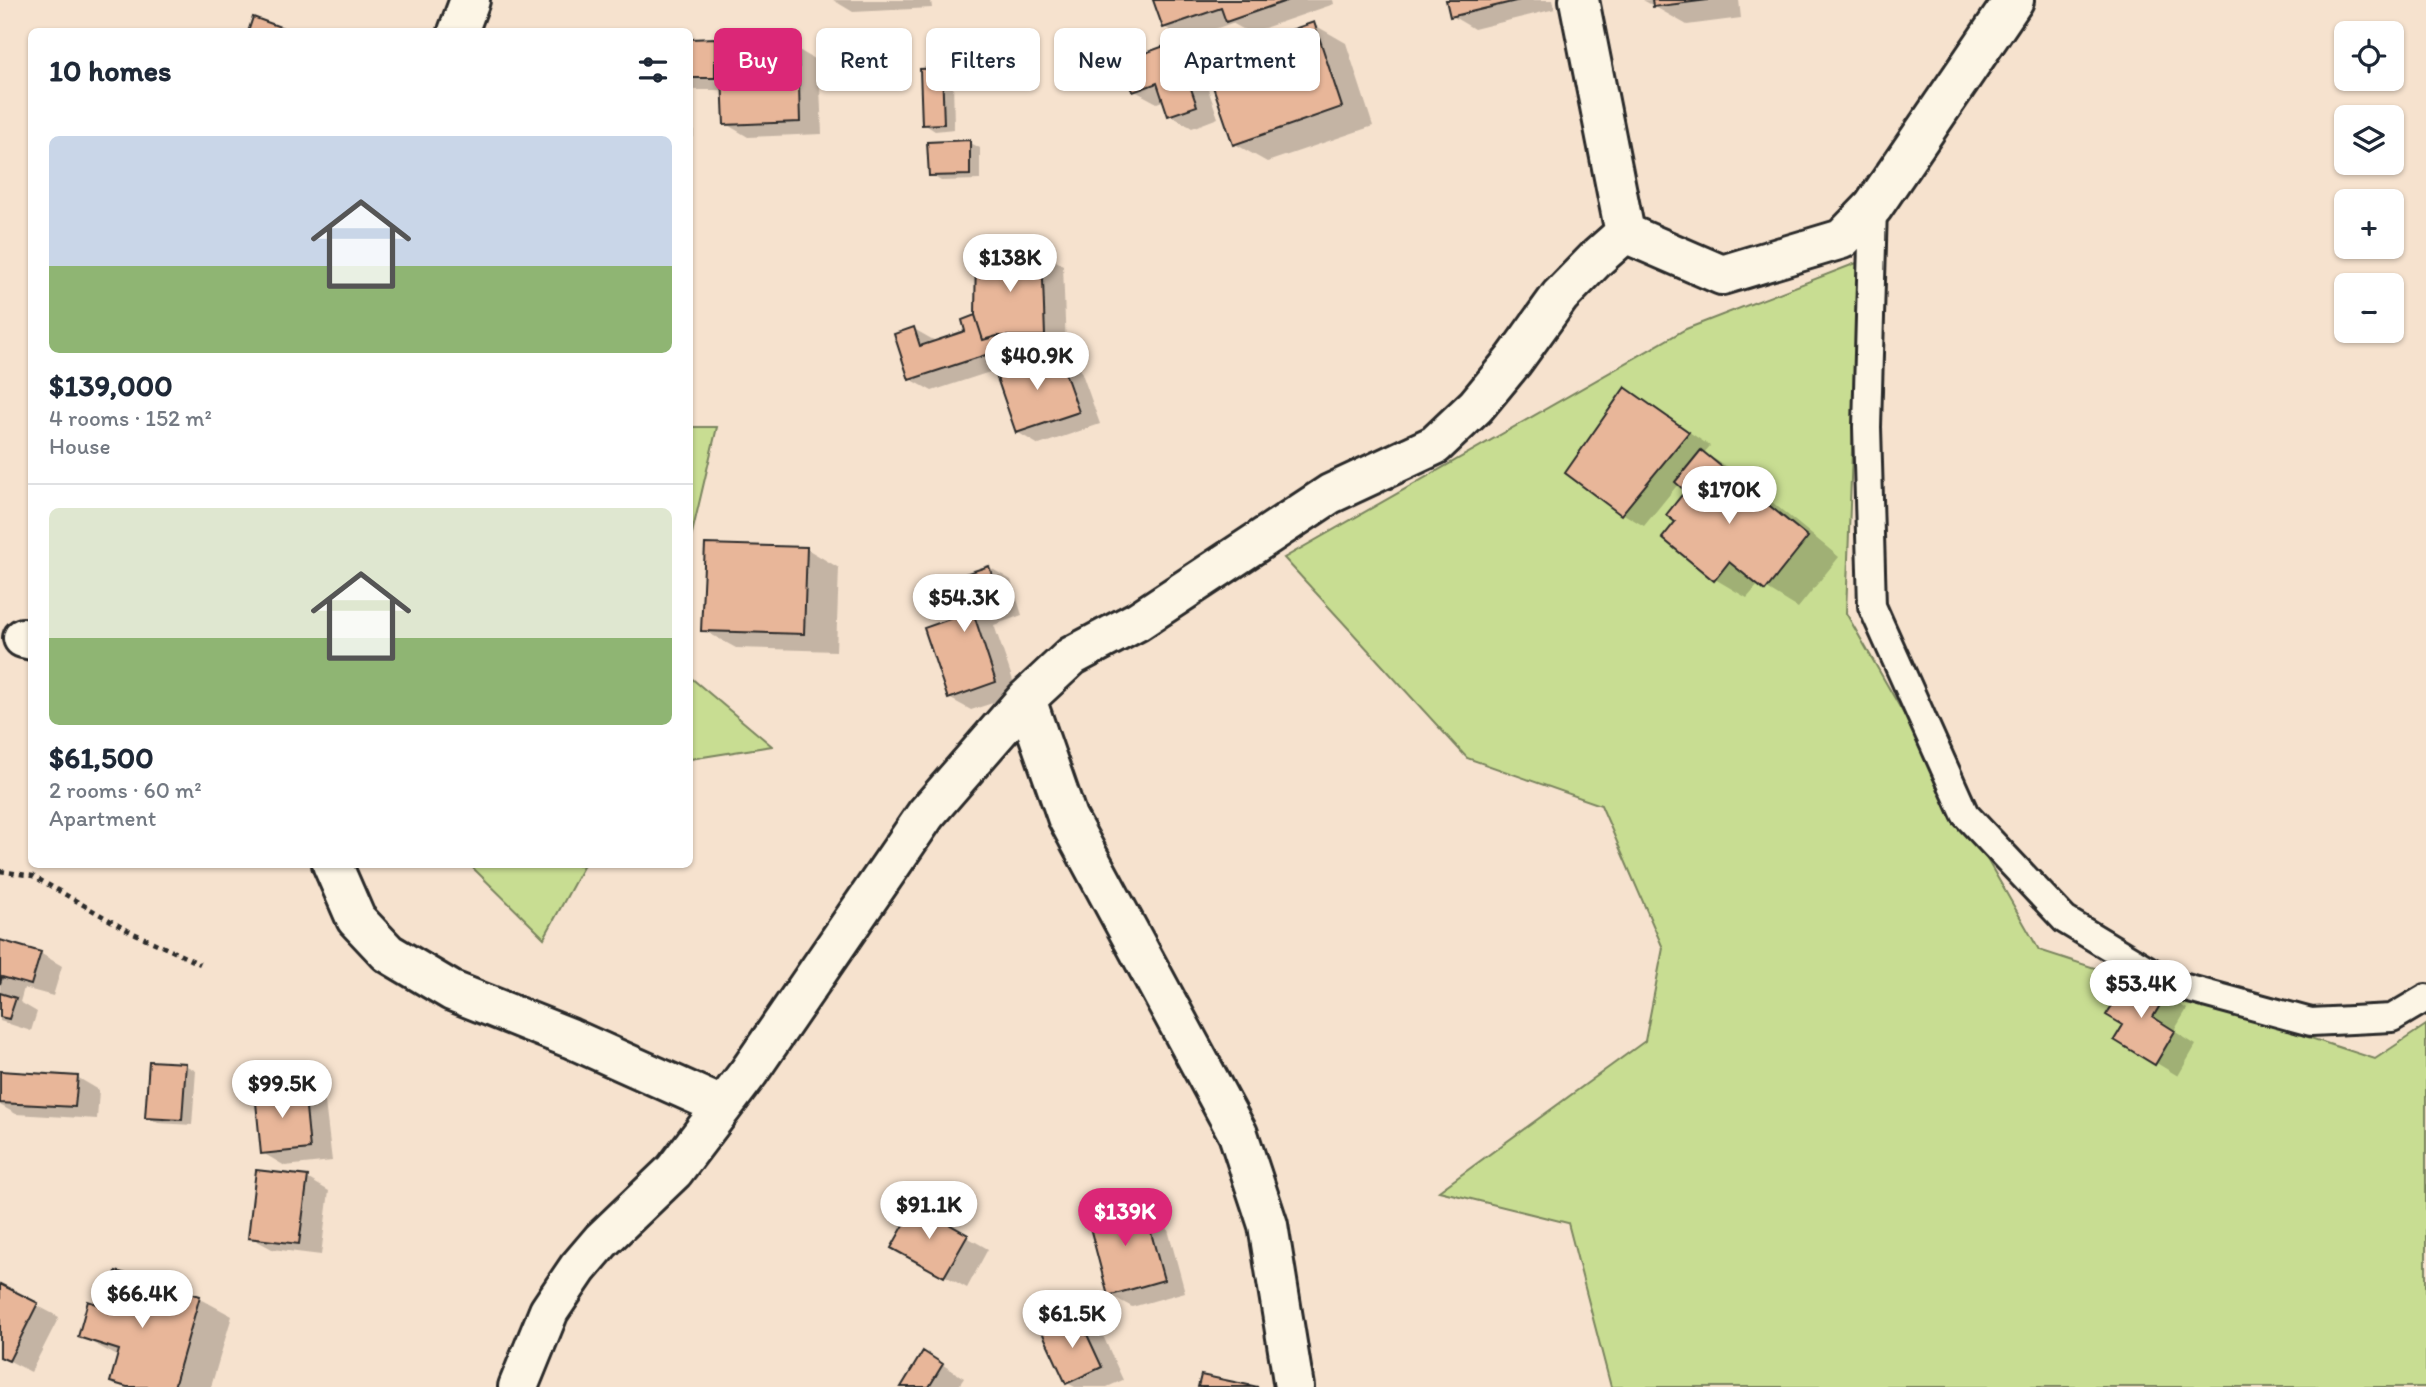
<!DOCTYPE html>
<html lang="en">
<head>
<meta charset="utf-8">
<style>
  body { margin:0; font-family:Itim,sans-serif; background:#f2f2f3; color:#1f2937; height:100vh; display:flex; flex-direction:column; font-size:26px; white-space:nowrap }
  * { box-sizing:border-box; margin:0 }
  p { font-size:23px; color:#747a83 }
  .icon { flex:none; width:38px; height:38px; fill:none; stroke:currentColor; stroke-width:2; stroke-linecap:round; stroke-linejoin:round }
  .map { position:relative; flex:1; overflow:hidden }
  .details { position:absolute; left:28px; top:28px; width:665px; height:840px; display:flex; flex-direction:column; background:#fff; border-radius:10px; box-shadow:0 2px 5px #0004 }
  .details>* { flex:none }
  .top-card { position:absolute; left:714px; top:28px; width:665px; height:63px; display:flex; gap:14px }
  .controls { position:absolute; left:2334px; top:21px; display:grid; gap:14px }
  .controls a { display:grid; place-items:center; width:70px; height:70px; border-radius:10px; background:#fff; box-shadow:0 2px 5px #0004; font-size:35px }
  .price { position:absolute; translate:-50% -60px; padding:0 16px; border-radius:24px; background:#fff; color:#222; font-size:23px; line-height:46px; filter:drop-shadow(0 2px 4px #0008) }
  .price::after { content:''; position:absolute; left:50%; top:42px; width:21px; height:16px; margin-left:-10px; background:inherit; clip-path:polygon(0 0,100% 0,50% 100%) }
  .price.on { background:#db2777; color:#fff }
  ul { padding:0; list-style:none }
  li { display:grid; align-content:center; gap:14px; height:371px; padding:0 21px }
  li+li { border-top:2px solid #e0e1e3 }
  li span { display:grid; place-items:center; height:217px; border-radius:10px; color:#555 }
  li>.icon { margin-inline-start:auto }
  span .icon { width:126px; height:126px; fill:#fffc; stroke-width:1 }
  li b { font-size:30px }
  h2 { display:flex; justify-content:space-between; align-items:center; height:84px; padding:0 21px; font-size:30px }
  .chip { padding:0 24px; border-radius:10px; background:#fff; box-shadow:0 2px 5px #0004; font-size:24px; line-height:63px }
  .chip.on { background:#db2777; color:#fff }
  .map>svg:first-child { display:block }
</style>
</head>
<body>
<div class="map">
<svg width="2426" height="1387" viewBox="0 0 2426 1387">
  <rect width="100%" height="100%" fill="#f6e2ce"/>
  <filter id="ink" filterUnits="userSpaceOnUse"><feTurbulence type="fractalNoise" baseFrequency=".0143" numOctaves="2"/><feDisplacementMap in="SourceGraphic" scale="14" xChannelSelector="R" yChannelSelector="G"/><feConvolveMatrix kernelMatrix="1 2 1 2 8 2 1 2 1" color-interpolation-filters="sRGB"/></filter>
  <g filter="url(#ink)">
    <path fill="#c8dd92" stroke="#7a845e" stroke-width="2" d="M1859,262L1846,613L2039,950L2375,1059L2426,1025V1387H1611L1568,1223L1439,1191L1645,1041L1663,948L1601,805L1467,758L1284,558L1686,329Z
      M690,427H717L690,542Z
      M690,677L772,746L690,759Z
      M470,865H584L544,938Z"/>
    <path fill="#0003" d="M833,0H931L932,8L853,12Z
      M1155,0H1333L1334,4L1250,33L1232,23L1186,39L1164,27Z
      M1448,0H1553L1555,9L1474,29L1452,16Z
      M1643,0H1739L1741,18L1687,25Z
      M1313,24L1346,43L1373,126L1267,162L1235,144Z
      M690,40H714L734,51L797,49L819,62L822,134L748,137L726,124L724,90H694V137H690Z
      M1175,44L1197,57L1218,118L1192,128L1170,115L1165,100L1157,103L1135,91Z
      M942,70L953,76L954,129L935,131L924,124Z
      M969,142L980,148V180L941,181L931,175Z
      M1042,253L1063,265L1066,348H1018L1023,364L1057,352L1079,365L1100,424L1039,445L1017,432L996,370L932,391L910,379L914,329L937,342L968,332Z
      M1625,389L1710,446L1704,453L1734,471L1839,557L1798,608L1759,584L1747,598L1715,579L1677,521L1688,491L1679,483L1644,526L1622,513Z
      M807,549L839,568L836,651L736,648L703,630Z
      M989,567L1011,580L1022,615L994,625L1018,695L971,710L949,698L955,619Z
      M0,942L40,953L62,966L53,996L24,988L20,1002L37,1012L31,1031L0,1021Z
      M2154,989L2187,1009L2174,1031L2196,1045L2178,1076L2117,1039Z
      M185,1065L196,1071L192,1125L158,1123L147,1117Z
      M0,1073L77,1077L99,1090L97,1119L16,1114L0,1105Z
      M303,1089L325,1102L332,1161L285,1166L263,1153Z
      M307,1178L329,1191L321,1255L272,1249L250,1237Z
      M1142,1202L1164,1215L1185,1292L1132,1307L1110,1295Z
      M916,1208L988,1249L967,1288L913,1258Z
      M0,1286L59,1317L31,1372L0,1356Z
      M199,1298L232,1316L211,1387H122L112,1381L119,1357L80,1336L107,1309Z
      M1078,1317L1100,1329L1123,1380L1107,1387H1075L1067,1383Z
      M924,1353L964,1378L958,1387H903Z"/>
    <path fill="#e8b699" stroke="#2b2b2b" stroke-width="2" d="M1153,0H1289L1226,22L1221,8L1163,28Z
      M1446,0H1520L1450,17Z
      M1652,0H1708L1653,7Z
      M253,17L294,32H248Z
      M1314,22L1342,107L1233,145L1204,60Z
      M715,38V78H690V39Z
      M1175,42L1197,106L1168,116L1157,83L1133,92L1123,61Z
      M798,47L800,122L724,125L721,50Z
      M942,68L944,124L922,125L920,69Z
      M970,140V175L929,176L927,142Z
      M1042,251L1045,336H997L983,340L975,315L976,254Z
      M975,315L983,340L997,336L1001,350L909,380L894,334L914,327L920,346L965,331L962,320Z
      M1057,350L1079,412L1016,433L995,372Z
      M1625,387L1689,432L1621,515L1565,473Z
      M1701,450L1808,537L1765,591L1729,562L1714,581L1662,538L1675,522L1666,515L1685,491L1675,482Z
      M705,544L807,547L804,634L701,631Z
      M989,566L1001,603L973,612L996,682L948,699L924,628L953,618L941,582Z
      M0,940L41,952L31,985L2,977L0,984Z
      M2132,974L2166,995L2153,1017L2175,1031L2155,1065L2114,1040L2123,1025L2106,1015Z
      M0,993L16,998L9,1019L0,1017Z
      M149,1061L186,1063L182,1120L145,1118Z
      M0,1071L78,1076L75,1107L0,1103Z
      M304,1087L310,1149L261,1154L255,1092Z
      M256,1170L308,1176L299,1244L248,1238Z
      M1142,1200L1164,1280L1108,1296L1087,1216Z
      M915,1205L968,1235L944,1277L891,1248Z
      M116,1271L200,1296L174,1387H127L110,1382L119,1350L78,1337L88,1301L106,1307Z
      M0,1284L38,1303L9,1361L0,1357Z
      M1078,1315L1102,1367L1066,1384L1042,1332Z
      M923,1351L943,1364L929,1387H901Z
      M1201,1375L1258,1387H1198Z"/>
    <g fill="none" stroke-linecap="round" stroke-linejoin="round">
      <defs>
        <path id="lane" d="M1873,207L1867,427L1872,606L1965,814L2065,920L2171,984L2311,1022L2392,1018L2426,998"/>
        <path id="street" d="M1579,0L1625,233
          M458,32L470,0
          M1625,233L1722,275L1842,239L1873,207L2014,0
          M23,638L32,640
          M1026,699L1067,817L1238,1134L1268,1225L1294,1387
          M332,864L356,919L388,953L452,991L570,1038L722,1106
          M518,1387L549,1311L578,1268L601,1241L674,1171L749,1072L926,814L1026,699L1072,656L1138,621L1330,494L1435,445L1476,406L1514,360L1560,296L1598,257L1625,233"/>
      </defs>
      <use href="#lane" stroke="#2b2b2b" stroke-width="32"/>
      <use href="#street" stroke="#2b2b2b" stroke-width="44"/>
      <path stroke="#2b2b2b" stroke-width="4.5" stroke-dasharray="5 5" stroke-linecap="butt" d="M0,871L33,876L125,929L200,964"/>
      <use href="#lane" stroke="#fcf5e5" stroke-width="26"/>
      <use href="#street" stroke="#fcf5e5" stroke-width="38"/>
    </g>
  </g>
</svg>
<div class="controls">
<a><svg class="icon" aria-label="locate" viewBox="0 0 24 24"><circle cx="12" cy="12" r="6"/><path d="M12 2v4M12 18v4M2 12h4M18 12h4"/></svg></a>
<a><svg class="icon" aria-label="layers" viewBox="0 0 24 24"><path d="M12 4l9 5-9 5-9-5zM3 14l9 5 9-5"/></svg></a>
<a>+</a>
<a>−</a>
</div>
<b class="price" style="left:1010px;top:294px">$138K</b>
<b class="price" style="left:1037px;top:392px">$40.9K</b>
<b class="price" style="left:1729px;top:526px">$170K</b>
<b class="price" style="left:964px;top:634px">$54.3K</b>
<b class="price" style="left:2141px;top:1020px">$53.4K</b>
<b class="price" style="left:282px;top:1120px">$99.5K</b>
<b class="price" style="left:929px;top:1241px">$91.1K</b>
<b class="price on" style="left:1125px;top:1248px">$139K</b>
<b class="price" style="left:142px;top:1330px">$66.4K</b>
<b class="price" style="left:1072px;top:1350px">$61.5K</b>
<div class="top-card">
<a class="chip on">Buy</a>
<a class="chip">Rent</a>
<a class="chip">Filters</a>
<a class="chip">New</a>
<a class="chip">Apartment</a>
</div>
<section class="details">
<h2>10 homes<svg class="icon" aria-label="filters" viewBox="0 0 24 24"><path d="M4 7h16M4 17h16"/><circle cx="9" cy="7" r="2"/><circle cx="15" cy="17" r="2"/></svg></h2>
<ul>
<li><span style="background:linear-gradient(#c9d6e8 60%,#8fb573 0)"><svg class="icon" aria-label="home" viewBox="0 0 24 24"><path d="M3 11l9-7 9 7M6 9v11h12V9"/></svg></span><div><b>$139,000</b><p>4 rooms · 152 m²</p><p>House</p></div></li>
<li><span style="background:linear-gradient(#dfe7d0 60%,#8fb573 0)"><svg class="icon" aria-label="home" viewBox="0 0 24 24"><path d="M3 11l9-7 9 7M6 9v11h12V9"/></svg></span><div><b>$61,500</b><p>2 rooms · 60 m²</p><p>Apartment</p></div></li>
</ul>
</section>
</div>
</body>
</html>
